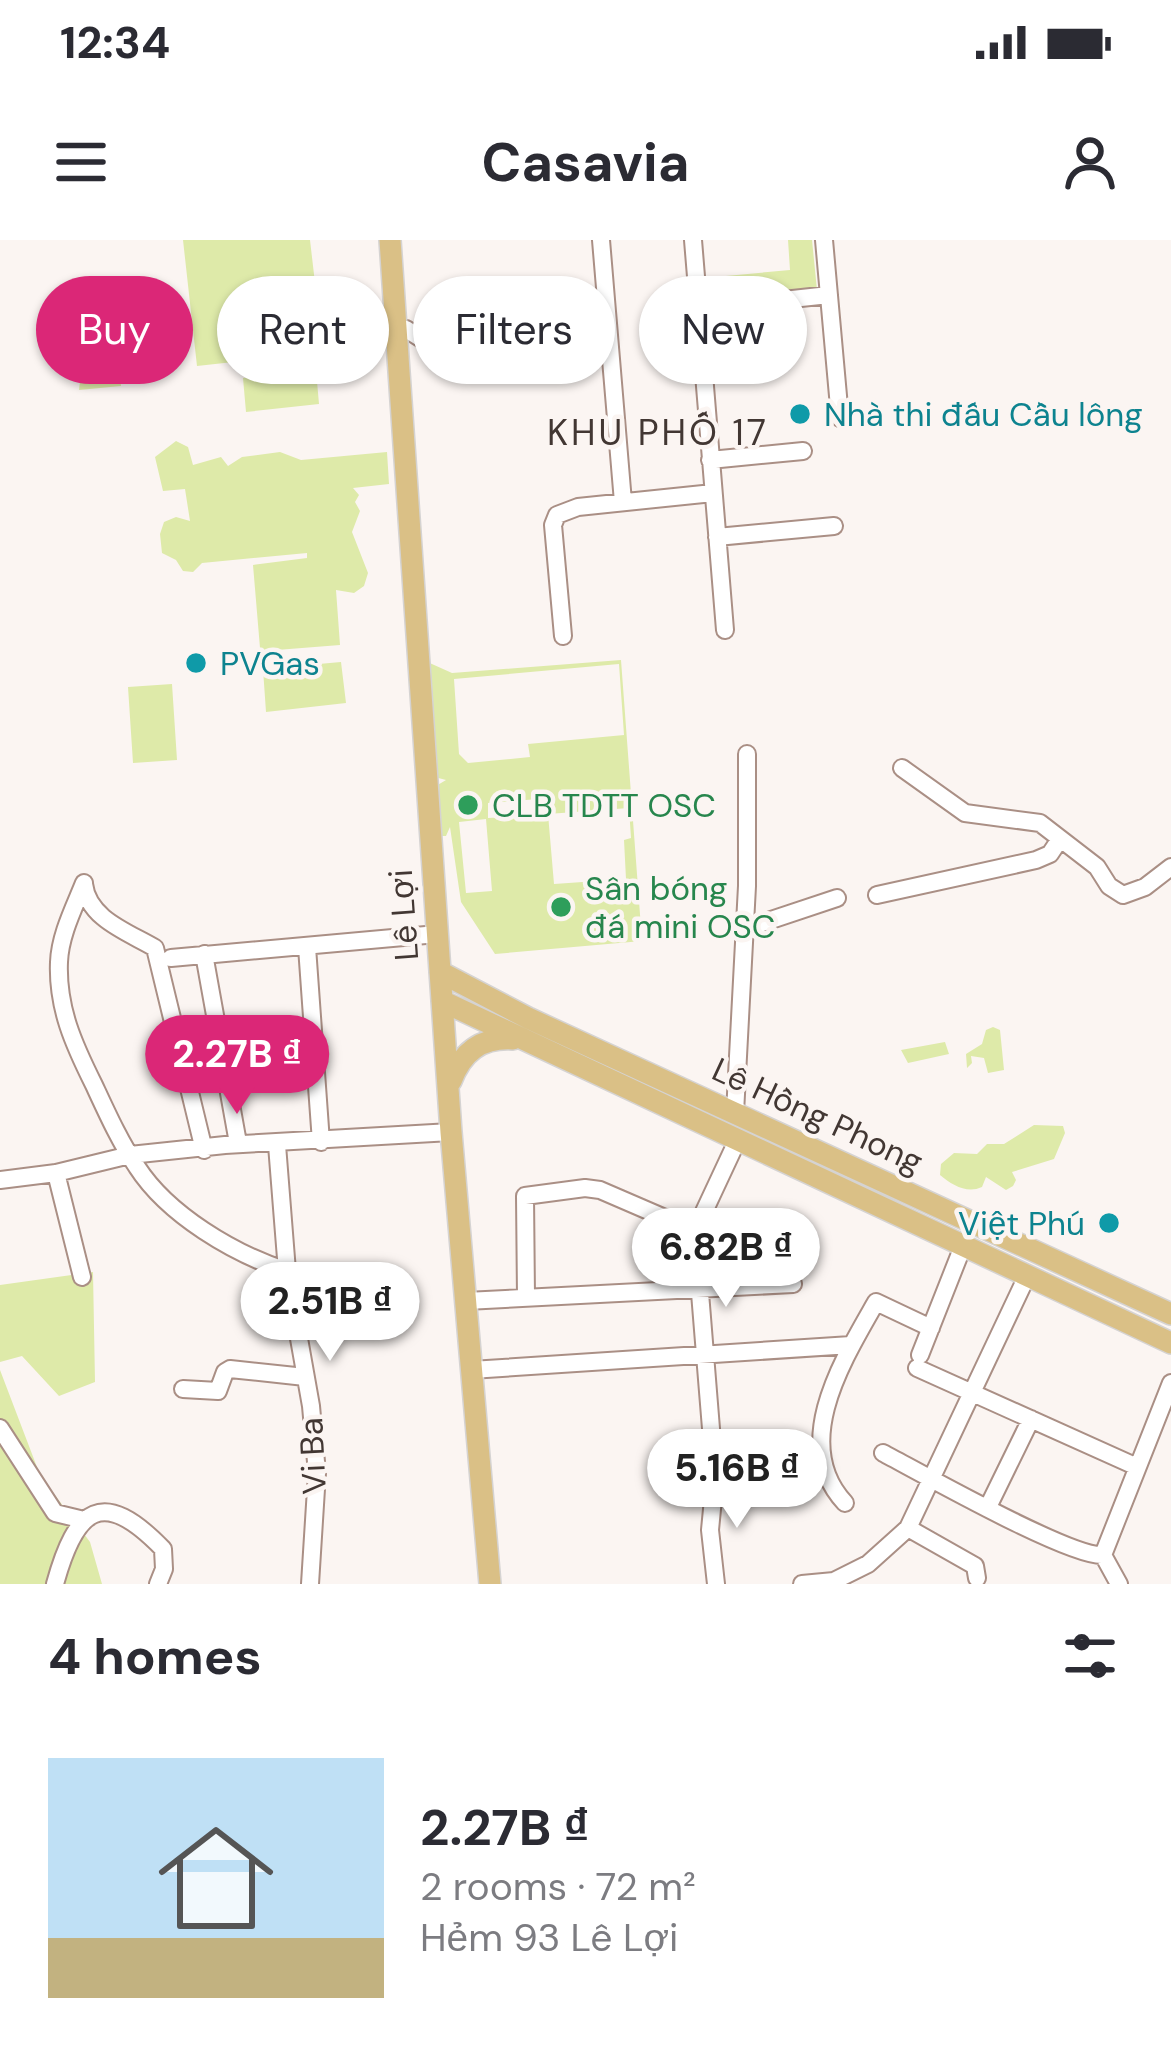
<!DOCTYPE html>
<html lang="en">
<head>
<meta charset="utf-8">
<style>
  body { margin:0; font-family:"DM Sans",sans-serif; background:#f7f7f7; color:#2b2b33; height:100vh; display:flex; flex-direction:column; font-size:45px; white-space:nowrap }
  * { box-sizing:border-box; margin:0 }
  p { font-size:39px; color:#7c7c81 }
  .icon { flex:none; width:66px; height:66px; fill:none; stroke:currentColor; stroke-width:2; stroke-linecap:round; stroke-linejoin:round }
  .map { position:relative; height:1344px; overflow:hidden }
  .sheet { display:flex; flex-direction:column; background:#fff; flex:1 }
  .sheet>* { flex:none }
  .banner { position:absolute; left:36px; top:36px; width:1101px; height:108px; display:flex; gap:24px }
  .price { position:absolute; translate:-50% -102px; padding:0 27px; border-radius:42px; background:#fff; color:#222; font-size:39px; line-height:78px; filter:drop-shadow(0 3px 6px #0008) }
  .price::after { content:''; position:absolute; left:50%; top:72px; width:36px; height:27px; margin-left:-18px; background:inherit; clip-path:polygon(0 0,100% 0,50% 100%) }
  .price.active { background:#db2777; color:#fff }
  ul { padding:0; list-style:none }
  li { display:flex; align-items:center; gap:36px; height:300px; padding:0 48px }
  li span { display:grid; place-items:center; flex:none; width:336px; height:240px; border-radius:0px; color:#555 }
  li>.icon { margin-inline-start:auto }
  span .icon { width:144px; height:144px; fill:#fffc; stroke-width:1 }
  li b { font-size:51px }
  h2 { display:flex; justify-content:space-between; align-items:center; height:144px; padding:0 48px; font-size:51px }
  .tag { padding:0 42px; border-radius:54px; background:#fff; box-shadow:0 3px 9px #0004; font-size:42px; line-height:108px }
  .tag.active { background:#db2777; color:#fff }
  .status { display:flex; justify-content:space-between; align-items:center; height:84px; padding:0 60px; background:#fff; direction:ltr }
  .status svg { height:33px; fill:currentColor }
  header { display:flex; justify-content:space-between; align-items:center; height:156px; padding:0 48px; background:#fff; font-size:54px; font-weight:700 }
  .map>svg:first-child { display:block }
</style>
</head>
<body>
<div class="status"><b>12:34</b><svg viewBox="0 0 49 12"><path d="M0 12V9h3v3zM5 12V6h3v6zM10 12V3h3v9zM15 12V0h3v12zM26 1h20v11H26zM47 4h2v5h-2z"/></svg></div>
<header><svg class="icon" aria-label="menu" viewBox="0 0 24 24"><path d="M4 6h16M4 12h16M4 18h16"/></svg>Casavia<svg class="icon" aria-label="person" viewBox="0 0 24 24"><circle cx="12" cy="8" r="4"/><path d="M4 21q1-7 8-7t8 7"/></svg></header>
<div class="map">
<svg width="1171" height="1344" viewBox="0 0 1171 1344">
  <rect width="100%" height="100%" fill="#fbf5f2"/>
  <path fill="#deeaa9" fill-rule="evenodd" d="M183,0H310L323,112L197,126Z
    M788,0H812L817,50L705,63L704,38L790,30Z
    M113,76L121,146L79,150L80,141L73,133L67,82Z
    M316,130L319,164L246,172L243,138Z
    M176,201L188,207L193,225L221,217L228,226L242,217L280,212L301,220L387,212L389,244L353,248L359,255L355,262L360,271L352,292L368,333L364,346L354,353L336,350L340,405L264,411L260,408L253,325L307,318V313L202,323L193,332L183,331L176,320L162,313L160,294L164,282L176,277L190,281L185,249L163,251L155,217Z
    M423,420L452,433L621,420L642,701L495,714L461,662L450,587L446,596H439L436,546L446,540L423,534ZM619,424L624,495L528,504L530,517L468,523L459,514L454,439ZM538,559L539,575L488,578V563ZM629,568L631,598L624,600L626,639L554,644L548,574ZM486,579L492,651L466,653L459,582Z
    M341,422L346,463L266,472L263,429Z
    M172,444L177,520L133,523L128,447Z
    M993,787L1000,790L1004,830L988,833L984,818L971,816L972,823L967,828L966,814L982,804L986,790Z
    M945,802L949,814L908,823L901,810Z
    M1034,885L1063,886L1065,893L1054,919L1012,932L1016,940L1013,946L1006,950L986,937L982,947C967,954 952,945 940,935L941,924L954,913L977,914L987,904H1004Z
    M93,1032L95,1142L59,1156L22,1116L0,1122V1045Z
    M0,1130L40,1235L90,1302L102,1344H0Z"/>
  <g fill="none" stroke-linecap="round" stroke-linejoin="round">
    <defs>
      <path id="minor" d="M601,0L623,262
        M693,0L725,390
        M824,0L840,178
        M699,69L829,55
        M396,88L406,89L428,103L540,100
        M710,220L803,211
        M717,297L834,286
        M563,396L553,285L557,275L578,267L713,253
        M902,528L965,573L1040,583L1097,627L1109,646L1123,655L1145,647L1171,627
        M84,643C74,668 60,695 59,722C57,768 74,805 94,845C107,873 120,902 137,927C168,975 234,1014 287,1031
        M84,644C88,679 128,692 155,708L204,910
        M877,655L1036,620L1050,614L1060,599
        M744,689L837,658
        M307,707L321,902
        M204,714L238,903
        M171,718L437,694
        M735,873L747,646V514
        M277,905L287,1031L311,1166L317,1233L310,1344
        M56,933L82,1037
        M0,940L56,933L130,915L225,905L451,892
        M526,1057L525,956L585,948L600,950L695,991L793,1044
        M466,1061L793,1044
        M920,1115L963,1006
        M917,1128L1135,1226
        M471,1130L851,1105
        M183,1149L218,1151L225,1132L230,1129L305,1137
        M0,1188L55,1273L84,1280
        M883,1213C921,1233 1071,1318 1103,1315
        M845,1263C790,1204 843,1120 876,1062L931,1088
        M988,1267L1031,1179
        M908,1288L975,1326L977,1338
        M55,1344C76,1268 102,1246 163,1309L164,1329L158,1344
        M716,1344L710,1290L715,1238L695,991L737,901
        M802,1344L834,1341L868,1324L908,1288L1027,1036
        M1119,1344L1103,1315L1171,1143"/>
      <path id="major" d="M390,0L451,892L490,1344
        M440,732L528,778L1171,1074
        M442,761L1171,1103
        M451,841C462,812 481,797 513,799"/>
    </defs>
    <use href="#minor" stroke="#aa8f85" stroke-width="20"/>
    <use href="#major" stroke="#d5d3d2" stroke-width="24"/>
    <use href="#minor" stroke="#fff" stroke-width="16"/>
    <use href="#major" stroke="#dac086" stroke-width="21"/>
  </g>
  <g fill="#0f9aa8" stroke="#fbf5f2" stroke-width="4.5">
    <circle cx="800" cy="174" r="12"/>
    <circle cx="196" cy="423" r="12"/>
    <circle cx="1109" cy="983" r="12"/>
  </g>
  <g fill="#2e9e5b" stroke="#fbf5f2" stroke-width="4.5">
    <circle cx="468" cy="565" r="12"/>
    <circle cx="561" cy="667" r="12"/>
  </g>
  <g text-anchor="middle" stroke-width="9" stroke-linejoin="round" paint-order="stroke">
    <g font-size="33" fill="#0d838f" stroke="#fbf5f2" text-anchor="start">
      <text x="824" y="186">Nhà thi đấu Cầu lông</text>
      <text x="220" y="435">PVGas</text>
      <text x="1085" y="995" text-anchor="end">Việt Phú</text>
    </g>
    <g font-size="33" fill="#27864d" stroke="#fbf5f2" text-anchor="start">
      <text x="492" y="577">CLB TDTT OSC</text>
      <text x="585" y="660">Sân bóng<tspan x="585" dy="38">đá mini OSC</tspan></text>
    </g>
    <g font-size="33" fill="#423733" stroke="#fbf5f2">
      <text transform="translate(403 675) rotate(-94)" y="12">Lê Lợi</text>
      <text transform="translate(818 875) rotate(25)" y="12">Lê Hồng Phong</text>
      <text transform="translate(312 1216) rotate(-93)" y="12">Vi Ba</text>
    </g>
    <g font-size="36" letter-spacing="3" fill="#423733" stroke="#fbf5f2">
      <text x="658" y="205">KHU PHỐ 17</text>
    </g>
  </g>
</svg>
<b class="price active" style="left:237px;top:877px">2.27B ₫</b>
<b class="price" style="left:726px;top:1070px">6.82B ₫</b>
<b class="price" style="left:330px;top:1124px">2.51B ₫</b>
<b class="price" style="left:737px;top:1291px">5.16B ₫</b>
<div class="banner">
<a class="tag active">Buy</a>
<a class="tag">Rent</a>
<a class="tag">Filters</a>
<a class="tag">New</a>
</div>
</div>
<section class="sheet">
<h2>4 homes<svg class="icon" aria-label="filters" viewBox="0 0 24 24"><path d="M4 7h16M4 17h16"/><circle cx="9" cy="7" r="2"/><circle cx="15" cy="17" r="2"/></svg></h2>
<ul>
<li><span style="background:linear-gradient(#bfe0f5 75%,#c2b280 0)"><svg class="icon" aria-label="home" viewBox="0 0 24 24"><path d="M3 11l9-7 9 7M6 9v11h12V9"/></svg></span><div><b>2.27B ₫</b><p>2 rooms · 72 m²</p><p>Hẻm 93 Lê Lợi</p></div></li>
</ul>
</section>
</body>
</html>
